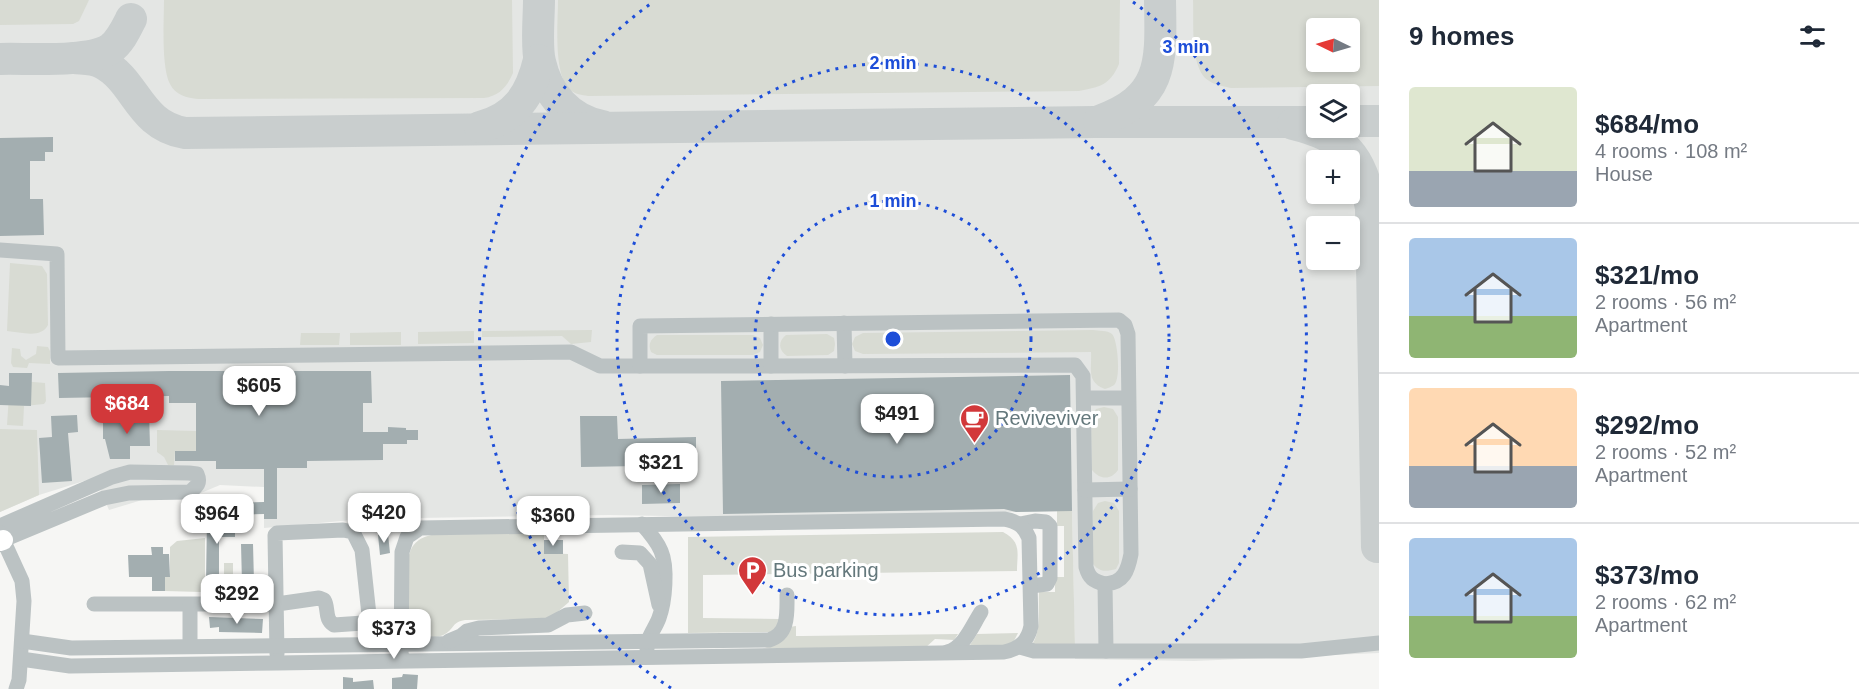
<!DOCTYPE html>
<meta charset="utf-8">
<style>
:root{--surface:#fff;--page:#f2f2f3;--text:#1f2937;--muted:#747a83;--line:#e0e1e3;--accent:#d2383a}
body{margin:0;font-family:Helvetica,sans-serif;background:var(--page);color:var(--text);height:100vh;display:flex;flex-direction:column;font-size:22px;white-space:nowrap}
*{box-sizing:border-box;margin:0}
p{font-size:20px;color:var(--muted)}
.icon{flex:none;width:33px;height:33px;fill:none;stroke:currentColor;stroke-width:2;stroke-linecap:round;stroke-linejoin:round}
.map{position:relative;flex:1;overflow:hidden}
.drawer{display:flex;flex-direction:column;background:var(--surface);width:480px}
.drawer>*{flex:none}
.needle{width:39px;rotate:275deg}
.buttons{position:absolute;left:1306px;top:18px;display:grid;gap:12px}
.buttons a{display:grid;place-items:center;width:54px;height:54px;border-radius:6px;background:var(--surface);box-shadow:0 3px 9px #0003;font-size:30px}
.price{position:absolute;translate:-50% -51px;padding:0 14px;border-radius:12px;background:#fff;color:#222;font-size:20px;line-height:39px;filter:drop-shadow(0 2px 3px #0008)}
.price::after{content:'';position:absolute;left:50%;top:36px;width:18px;height:14px;margin-left:-9px;background:inherit;clip-path:polygon(0 0,100% 0,50% 100%)}
.price.on{background:var(--accent);color:#fff}
ul{padding:0;list-style:none}
li{display:flex;align-items:center;gap:18px;height:150px;padding:0 30px}
li+li{border-top:2px solid var(--line)}
li span{display:grid;place-items:center;flex:none;width:168px;height:120px;border-radius:6px;color:#555}
li>.icon{margin-inline-start:auto}
span .icon{width:72px;height:72px;fill:#fffc;stroke-width:1}
li b{font-size:26px}
h2{display:flex;justify-content:space-between;align-items:center;height:72px;padding:0 30px;font-size:26px}
main{display:flex;flex:1;min-height:0}
.map>svg:first-child{display:block}
.built{fill:#e4e6e4;fill-rule:evenodd}
.green{fill:#d8dbd3;fill-rule:evenodd}
.lines{fill:none;stroke-linecap:round;stroke-linejoin:round}
.taxiway{stroke:#c9cece;stroke-width:32}
.building{fill:#a3aeb0}
.major-casing{stroke:#afb6b8;stroke-width:22}
.minor{stroke:#bbc2c3;stroke-width:15}
.major{stroke:#fff;stroke-width:20}
.ring{fill:none;stroke:#1d4ed8;stroke-width:3;stroke-dasharray:3 6}
.labels{text-anchor:middle;dominant-baseline:central;stroke-width:6;stroke-linejoin:round;paint-order:stroke}
.poi-label{font-size:20px;fill:#64787c;stroke:#fff;text-anchor:start}
.centre{fill:#1d4ed8;stroke:#fff;stroke-width:3}
.ring-label{font-size:18px;text-anchor:middle;font-weight:bold;fill:#1d4ed8;stroke:#fff;stroke-width:6;stroke-linejoin:round;paint-order:stroke}
</style>
<main>
<div class="map">
<svg width="1379" height="689" viewBox="0 0 1379 689">
<rect width="100%" height="100%" fill="#f6f6f4"/>
<path class="built" d="M0 0H1379V653L1194 661 1075 659 1072 511 723 517 609 515 417 518H374L264 528V487L220 485 189 498 142 500 109 510 100 489 110 473 39 495 0 512ZM1317 28H1350V62H1317ZM1317 94H1350V128H1317ZM1317 160H1350V194H1317ZM1317 226H1350V260H1317Z"/>
<g class="green">
<path d="M0 0H89L79 21 73 24 0 25Z"/>
<path d="M164 0H512L513 73C507 87 499 96 484 98L198 99C187 98 175 95 170 84 161 67 164 20 164 0Z"/>
<path d="M558 0H1120L1119 64C1110 85 1100 87 1079 91L588 96C582 95 575 94 570 90 553 74 558 23 558 0Z"/>
<path d="M1193 0H1379V86L1231 88C1222 86 1213 85 1205 78 1190 62 1194 21 1193 0ZM1317 28H1350V62H1317Z"/>
<path d="M10 263 42 266 47 274 48 325C41 339 21 332 7 331Z"/>
<path d="M592 330 591 342 571 344 562 336 482 337V331Z"/>
<path d="M1093 330C1099 331 1107 330 1112 334 1118 340 1121 379 1114 385 1113 386 1106 389 1105 389 1086 382 1092 369 1091 352L863 354 855 351 852 344 855 337 863 333Z"/>
<path d="M474 331V343L418 344V332Z"/>
<path d="M401 332V345H350V333Z"/>
<path d="M301 333H340L339 345H300Z"/>
<path d="M827 334 834 338 835 344 834 351 828 355 787 356C778 350 778 341 786 335Z"/>
<path d="M657 335H753L760 338 763 345 760 352 753 355H657L651 352C648 344 650 340 657 335Z"/>
<path d="M37 346 48 347 50 351V364L29 363 27 368 13 367 11 363 12 348 20 349 21 356 26 360 36 354Z"/>
<path d="M10 380 45 383 46 401 44 404 24 406 23 426 7 425Z"/>
<path d="M1104 407 1113 409 1118 417V470C1111 480 1100 480 1092 470L1091 417 1096 409Z"/>
<path d="M0 429 37 430 39 495 0 512Z"/>
<path d="M157 430 196 431V451H175L174 465H168L164 457 157 452Z"/>
<path d="M1105 501 1114 503 1119 511V563L1116 569C1105 572 1100 572 1093 564V511L1098 503Z"/>
<path d="M1057 511H1072L1075 647 1031 646C1042 632 1038 609 1039 592H1055V577H1064V526H1057Z"/>
<path d="M1003 532C1022 542 1017 553 1017 571L703 575V618L779 619 777 628 770 632 688 633V537Z"/>
<path d="M544 533V553L568 554 569 602 554 615 546 619 465 620C452 622 455 628 445 634 439 638 422 639 416 634 413 632 411 628 409 626L408 560C411 542 420 537 436 534Z"/>
<path d="M205 538V591L201 592 165 591V577L170 576V547L177 541Z"/>
<path d="M224 563H233V580H240L239 598H221V580H224Z"/>
<path d="M796 626V636H802L958 634 954 640 935 639 925 648H765L781 640 789 627Z"/>
<path d="M1018 633 1013 643 1008 645H970L977 634Z"/>
</g>
<g class="lines">
<g class="taxiway">
<path d="M539 0C539 18 536 46 540 62 547 94 569 120 602 126"/>
<path d="M75 58C83 59 95 59 102 63 137 81 138 125 185 133L1095 122H1317"/>
<path d="M0 59C27 58 88 63 110 49 120 42 126 29 131 19"/>
<path d="M1099 121C1165 98 1161 60 1160 0"/>
<path d="M1350 121H1379"/>
<path d="M1293 124C1346 137 1361 155 1371 208L1377 547"/>
<path d="M480 127C516 118 531 94 539 60"/>
</g>
</g>
<g class="building">
<path d="M53 137V152H45V161H30V199H43L44 235 0 236V138Z"/>
<path d="M169 371H371L372 403H363V432H388V427L406 428V430H418V440H407V444H383V460L307 461V468H277V519H264V514L235 515V503L264 502V469H216V461H175V451H196V403H169V396L59 398 58 373Z"/>
<path d="M9 373H32L31 406 0 405V385L9 386Z"/>
<path d="M1070 375 1072 511 1016 512 1004 509 723 514 721 381Z"/>
<path d="M149 412 150 446H130V459H110L105 439H103V421H131V413Z"/>
<path d="M77 415 78 432 68 433 72 481 42 483 39 438 52 437 51 416Z"/>
<path d="M580 416H617L618 439 696 437V465L581 467Z"/>
<path d="M680 484V503L642 504V485Z"/>
<path d="M207 518H235V537H219V583H206Z"/>
<path d="M388 534 390 553 380 555 378 535Z"/>
<rect x="544" y="540" width="19" height="14"/>
<path d="M241 544H253L254 582 260 581 259 594H248L247 582 242 583Z"/>
<path d="M151 547H163V554H169L170 577H165V591H152V577H129L128 555H152Z"/>
<path d="M209 617 263 619 262 633 219 632V627L210 628Z"/>
<path d="M403 674 418 675 417 689H392V678L402 677Z"/>
<path d="M343 677 353 678V682L373 680 374 689H343Z"/>
</g>
<g class="lines">
<defs>
<path id="major" d="M0 541 3 540"/>
</defs>
<use href="#major" class="major-casing"/>
<g class="minor">
<path d="M0 250 57 254 58 358 571 352 600 366H771"/>
<path d="M844 323 845 366"/>
<path d="M771 324V366L1075 365 1083 376 1086 567C1089 578 1093 581 1105 584"/>
<path d="M640 366V326L1119 320 1125 325 1128 334 1131 554C1128 570 1124 583 1105 584L1106 651"/>
<path d="M1084 398H1128"/>
<path d="M1085 490 1130 489"/>
<path d="M642 524C650 533 657 541 661 551 668 567 665 602 659 618 655 629 647 637 647 649"/>
<path d="M1020 524 1035 521 1046 522 1050 526V578L1047 584 1031 586"/>
<path d="M0 526 112 477 130 472 189 473 197 474C201 483 197 486 190 492L129 493 104 498 3 540"/>
<path d="M0 533 22 581 24 601 19 680 16 689"/>
<path d="M622 552 640 553 650 564 659 605"/>
<path d="M94 604H277L319 598 324 600C329 608 324 619 334 625L363 623 369 615 362 550 353 532 343 530 277 533 275 535C276 575 276 615 277 654"/>
<path d="M190 605V646"/>
<path d="M22 641 71 648 769 640C789 634 787 613 787 595"/>
<path d="M449 641 461 636 467 631 479 628 548 625 567 615 585 613"/>
<path d="M1020 647 1034 651H1301L1379 643"/>
<path d="M947 652C964 648 972 626 981 612"/>
<path d="M21 659 70 666 277 663 1004 652C1020 649 1028 641 1031 626L1029 538C1024 526 1017 521 1004 519L420 528 407 537 402 552 401 661"/>
</g>
<use href="#major" class="major"/>
</g>
<g class="ring">
<circle cx="893" cy="339" r="138"/>
<circle cx="893" cy="339" r="276"/>
<path d="M671 688A414 414 0 0 1 653 2M1133 2A414 414 0 0 1 1115 688"/>
</g>
<defs>
<symbol id="cafe-pin" viewBox="-11 -11 22 30"><path d="M0 17L-7.5 6A9.5 9.5 0 1 1 7.5 6Z" fill="#d2383a" stroke="#fff"/><path d="M-5.5-4.5H6V0H3Q3 3.5 0 3.5H-2.5Q-5.5 3.5-5.5 0ZM3-3.2v2h1.7v-2ZM-6 4.5H4V6H-6Z" fill="#fff"/></symbol>
<symbol id="parking-pin" viewBox="-11 -11 22 30"><path d="M0 17L-7.5 6A9.5 9.5 0 1 1 7.5 6Z" fill="#d2383a" stroke="#fff"/><path d="M-3.5-5.5H1a3.5 3.5 0 0 1 0 7H-1V5.5H-3.5ZM-1-3.4V-.6H.8a1.4 1.4 0 0 0 0-2.8Z" fill="#fff"/></symbol>
</defs>
<g fill-rule="evenodd">
<use href="#cafe-pin" x="958" y="402" width="33" height="45"/>
<use href="#parking-pin" x="736" y="554" width="33" height="45"/>
</g>
<g class="labels">
<g class="poi-label">
<text x="995" y="418">Reviveviver</text>
<text x="773" y="570">Bus parking</text>
</g>
</g>
<circle cx="893" cy="339" r="9" class="centre"/>
<g class="ring-label">
<text x="1186" y="53">3 min</text>
<text x="893" y="69">2 min</text>
<text x="893" y="207">1 min</text>
</g>
</svg>
<div class="buttons">
<a><svg class="needle" viewBox="-14 -14 28 28"><path d="M0-13l5 13h-10z" fill="#e53935"/><path d="M0 13l5-13h-10z" fill="#747a83"/></svg></a>
<a><svg class="icon" aria-label="layers" viewBox="0 0 24 24"><path d="M12 4l9 5-9 5-9-5zM3 14l9 5 9-5"/></svg></a>
<a>+</a>
<a>−</a>
</div>
<b class="price" style="left:259px;top:417px">$605</b>
<b class="price on" style="left:127px;top:435px">$684</b>
<b class="price" style="left:897px;top:445px">$491</b>
<b class="price" style="left:661px;top:494px">$321</b>
<b class="price" style="left:384px;top:544px">$420</b>
<b class="price" style="left:217px;top:545px">$964</b>
<b class="price" style="left:553px;top:547px">$360</b>
<b class="price" style="left:237px;top:625px">$292</b>
<b class="price" style="left:394px;top:660px">$373</b>
</div>
<section class="drawer">
<h2>9 homes<svg class="icon" aria-label="filters" viewBox="0 0 24 24"><path d="M4 7h16M4 17h16"/><circle cx="9" cy="7" r="2"/><circle cx="15" cy="17" r="2"/></svg></h2>
<ul>
<li><span style="background:linear-gradient(#dfe7d0 70%,#9aa5b1 0)"><svg class="icon" aria-label="home" viewBox="0 0 24 24"><path d="M3 11l9-7 9 7M6 9v11h12V9"/></svg></span><div><b>$684/mo</b><p>4 rooms · 108 m²</p><p>House</p></div></li>
<li><span style="background:linear-gradient(#a9c7e8 65%,#8fb573 0)"><svg class="icon" aria-label="home" viewBox="0 0 24 24"><path d="M3 11l9-7 9 7M6 9v11h12V9"/></svg></span><div><b>$321/mo</b><p>2 rooms · 56 m²</p><p>Apartment</p></div></li>
<li><span style="background:linear-gradient(#ffd9b3 65%,#9aa5b1 0)"><svg class="icon" aria-label="home" viewBox="0 0 24 24"><path d="M3 11l9-7 9 7M6 9v11h12V9"/></svg></span><div><b>$292/mo</b><p>2 rooms · 52 m²</p><p>Apartment</p></div></li>
<li><span style="background:linear-gradient(#a9c7e8 65%,#8fb573 0)"><svg class="icon" aria-label="home" viewBox="0 0 24 24"><path d="M3 11l9-7 9 7M6 9v11h12V9"/></svg></span><div><b>$373/mo</b><p>2 rooms · 62 m²</p><p>Apartment</p></div></li>
</ul>
</section>
</main>
